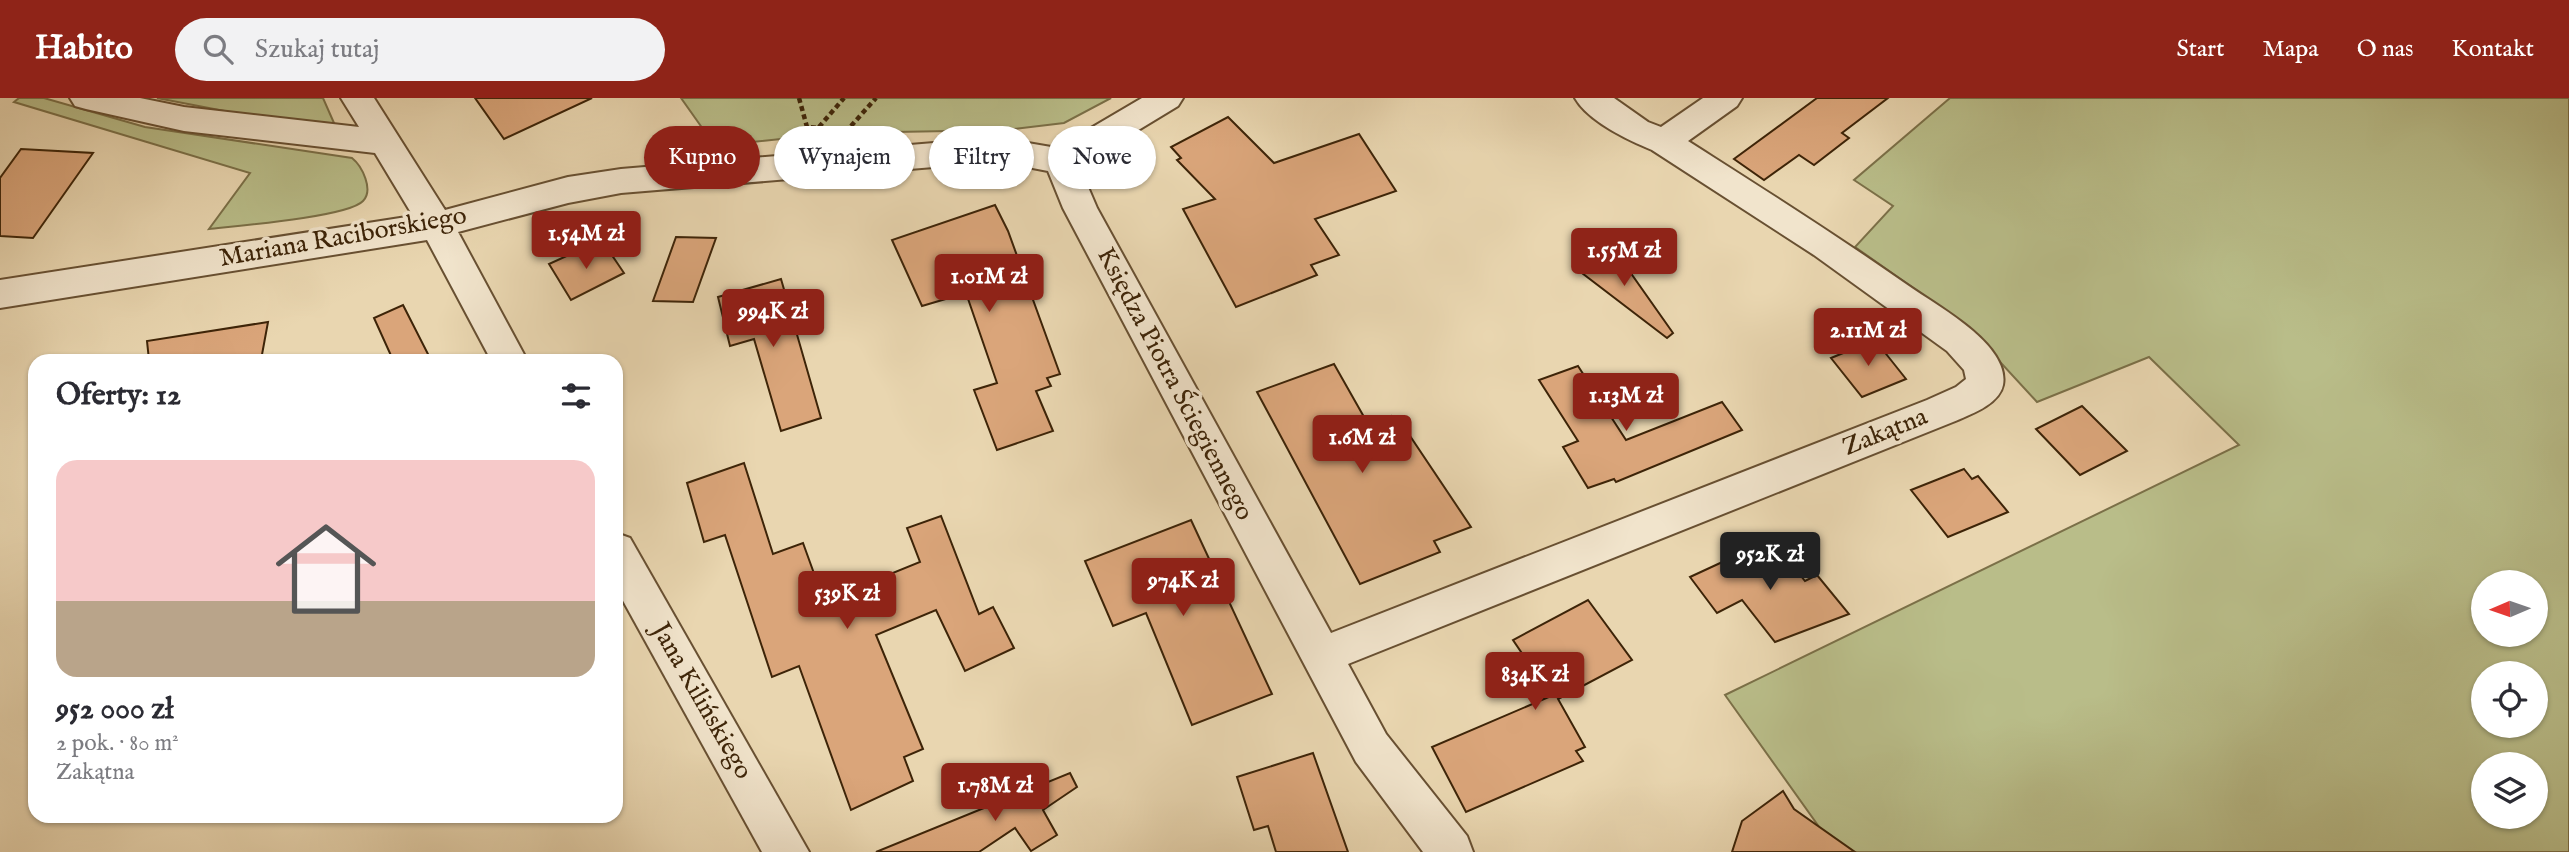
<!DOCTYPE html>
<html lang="pl">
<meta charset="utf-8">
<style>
:root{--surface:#fff;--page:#f2f2f3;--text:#2b2b33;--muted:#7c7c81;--line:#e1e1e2;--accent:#8f2418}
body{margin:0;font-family:"IM FELL English",serif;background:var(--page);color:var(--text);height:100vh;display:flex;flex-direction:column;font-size:26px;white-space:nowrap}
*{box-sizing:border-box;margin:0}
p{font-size:23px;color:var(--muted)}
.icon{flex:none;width:38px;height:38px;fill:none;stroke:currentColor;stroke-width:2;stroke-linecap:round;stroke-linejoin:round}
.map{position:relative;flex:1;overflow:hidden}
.details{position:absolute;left:28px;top:256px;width:595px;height:469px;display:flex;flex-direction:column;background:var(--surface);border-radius:21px;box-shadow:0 2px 5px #0004}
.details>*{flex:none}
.guide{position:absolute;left:644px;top:28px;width:665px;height:63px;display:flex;gap:14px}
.needle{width:46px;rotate:268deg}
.buttons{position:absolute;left:2471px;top:472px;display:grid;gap:14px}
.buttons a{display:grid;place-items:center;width:77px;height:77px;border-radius:50%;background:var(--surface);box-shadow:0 2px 5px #0004;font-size:35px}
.price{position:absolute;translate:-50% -60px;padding:0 16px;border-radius:7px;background:var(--accent);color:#fff;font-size:23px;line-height:46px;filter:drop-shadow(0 2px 4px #0008)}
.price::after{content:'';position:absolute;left:50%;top:42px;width:21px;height:16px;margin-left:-10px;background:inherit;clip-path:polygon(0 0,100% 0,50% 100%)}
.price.selected{background:#222;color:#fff}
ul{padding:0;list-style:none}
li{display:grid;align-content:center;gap:14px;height:371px;padding:0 28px}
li+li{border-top:2px solid var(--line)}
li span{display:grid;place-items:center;height:217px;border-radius:21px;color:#555}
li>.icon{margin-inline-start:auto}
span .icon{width:126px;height:126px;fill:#fffc;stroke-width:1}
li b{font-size:30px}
h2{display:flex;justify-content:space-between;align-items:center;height:84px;padding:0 28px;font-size:30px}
.pill{padding:0 24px;border-radius:32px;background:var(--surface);box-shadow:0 2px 5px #0004;font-size:24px;line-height:63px}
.pill.selected{background:var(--accent);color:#fff}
header{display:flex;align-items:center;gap:42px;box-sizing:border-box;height:98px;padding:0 35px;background:var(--accent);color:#fff}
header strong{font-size:33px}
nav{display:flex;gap:38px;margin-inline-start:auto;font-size:24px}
.search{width:490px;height:63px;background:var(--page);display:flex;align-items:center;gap:18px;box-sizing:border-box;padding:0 24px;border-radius:38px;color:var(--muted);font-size:26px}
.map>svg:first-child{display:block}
.green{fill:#b9bd89;stroke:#7b7048;stroke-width:2;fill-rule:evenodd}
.building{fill:#daa57a;stroke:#3d2408;stroke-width:2}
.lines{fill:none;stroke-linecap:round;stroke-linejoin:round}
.minor-casing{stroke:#685032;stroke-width:4}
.path{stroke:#3d2408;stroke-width:4.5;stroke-dasharray:5 3.5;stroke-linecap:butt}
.minor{fill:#f1e4cc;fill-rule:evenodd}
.labels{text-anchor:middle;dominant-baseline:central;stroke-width:7;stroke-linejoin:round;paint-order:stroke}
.street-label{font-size:26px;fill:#3d2408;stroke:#f1e4cc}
</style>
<header>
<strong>Habito</strong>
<div class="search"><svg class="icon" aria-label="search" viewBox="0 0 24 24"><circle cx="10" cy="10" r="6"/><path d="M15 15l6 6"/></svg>Szukaj tutaj</div>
<nav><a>Start</a><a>Mapa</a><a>O nas</a><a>Kontakt</a></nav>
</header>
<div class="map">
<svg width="2569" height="754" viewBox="0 0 2569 754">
<rect width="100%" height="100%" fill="#e9d6b0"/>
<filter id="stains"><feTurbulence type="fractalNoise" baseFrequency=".00286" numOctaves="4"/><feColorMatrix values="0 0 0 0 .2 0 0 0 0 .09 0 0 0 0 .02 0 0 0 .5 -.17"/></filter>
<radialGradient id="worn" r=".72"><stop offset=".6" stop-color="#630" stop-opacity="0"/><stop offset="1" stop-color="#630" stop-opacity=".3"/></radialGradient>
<g class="green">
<path d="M19 0H44L145 29 352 60C362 68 374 92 363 103 348 119 236 128 209 131L250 75 14 4Z"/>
<path d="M157 0H323L334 25 316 27 240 16Z"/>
<path d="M681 0H1111L1064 25 1006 32 838 35 715 48Z"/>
<path d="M1950 0H2569V754H1837L1725 597 2239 347 2149 259 2037 304 1967 228 1855 149 1893 108 1854 82ZM2483 485H2536V537H2483ZM2483 576H2536V628H2483ZM2483 667H2536V719H2483Z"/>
</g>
<g class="building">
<path d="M475 0H592L504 41Z"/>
<path d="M1817 0H1888L1842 35 1849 40 1814 67 1799 57 1764 82 1734 61Z"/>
<path d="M1228 19 1274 65 1359 36 1396 93 1315 121 1339 157 1311 167 1317 177 1236 209 1183 111 1215 101 1177 62 1181 60 1171 49Z"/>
<path d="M21 51 93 55 33 140 0 138V80Z"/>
<path d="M995 107 1008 133 1060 276 1047 280 1051 288 1036 293 1053 333 997 352 974 292 997 285 966 195 922 208 892 142Z"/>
<path d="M676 139 716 140 693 204 653 203Z"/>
<path d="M605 147 624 175 571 202 549 166 582 151 585 156Z"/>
<path d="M1611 147 1673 235 1667 240 1578 172Z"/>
<path d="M781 181 821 320 781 333 754 241 730 248 718 199Z"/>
<path d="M403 207 431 262H393L374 220Z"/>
<path d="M268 224 261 262H149L147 243Z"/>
<path d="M1875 242 1906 281 1862 299 1831 260Z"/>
<path d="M1334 266 1368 326 1391 318 1401 334 1406 332 1471 429 1434 443 1440 454 1360 486 1257 294Z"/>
<path d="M1578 268 1626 342 1722 304 1742 332 1616 384 1614 381 1588 390 1563 349 1578 343 1539 282Z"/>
<path d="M2082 308 2127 353 2080 377 2036 331Z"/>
<path d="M744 365 773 456 803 445 824 503 920 464 907 430 941 418 979 516 993 509 1014 550 965 573 936 512 876 537 923 651 904 659 913 683 851 712 799 568 772 579 725 437 704 444 687 385Z"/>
<path d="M1964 371 1972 381 1978 378 2008 414 1948 439 1911 392Z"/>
<path d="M1191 422 1272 596 1192 627 1146 515 1113 528 1085 463Z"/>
<path d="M1772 441 1805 483 1817 477 1849 516 1775 544 1742 502 1717 515 1690 479Z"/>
<path d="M1588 502 1632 562 1558 601 1585 649 1576 653 1583 663 1466 714 1432 649 1551 598 1513 542Z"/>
<path d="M1313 655 1348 754H1276L1268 728 1254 732 1237 679Z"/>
<path d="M1070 675 1077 689 1043 712 1057 737 1031 753 1015 730 979 754H876Z"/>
<path d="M1783 693 1794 711 1855 754H1732L1742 723Z"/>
</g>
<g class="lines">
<defs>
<g id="minor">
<path d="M70 0H140L184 9 359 29 341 0H374L445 112 568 79 621 71 958 43 1022 44 1057 50 1142 0H1183L1178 8 1079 68 1097 110 1331 535 1927 302 1956 289 1966 281 1964 272 1947 253 1814 157 1652 52C1628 42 1588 23 1575 0H1614L1648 24 1661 29 1703 0H1742L1737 8 1688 43C1760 89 1833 135 1903 184 1926 200 1952 215 1973 233 1987 245 2007 266 2003 287 1999 307 1969 317 1953 324L1348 566 1386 636 1467 738 1473 754H1423L1356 664 1063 110 1048 73 1022 68 958 67 621 95 568 105 458 134 527 262H491L427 142 0 210V182L413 118 375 55 184 33 86 11 75 8Z"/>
<path d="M616 435 630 440 809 754H762L616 490Z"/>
</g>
</defs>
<use href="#minor" class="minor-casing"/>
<g class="path">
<path d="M799 0 807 29 821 30"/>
<path d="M851 28 876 0"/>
<path d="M819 29 844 0"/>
</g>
<use href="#minor" class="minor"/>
</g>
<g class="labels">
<g class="street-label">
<text transform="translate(343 139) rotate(-10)">Mariana Raciborskiego</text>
<text transform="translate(1175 286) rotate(62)">Księdza Piotra Ściegiennego</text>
<text transform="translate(1885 334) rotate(-22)">Zakątna</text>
<text transform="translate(702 603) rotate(60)">Jana Kilińskiego</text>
</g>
</g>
<rect width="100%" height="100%" filter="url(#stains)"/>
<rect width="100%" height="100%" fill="url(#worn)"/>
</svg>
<div class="buttons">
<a><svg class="needle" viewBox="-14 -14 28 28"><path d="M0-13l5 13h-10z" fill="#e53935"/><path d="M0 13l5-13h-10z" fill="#7c7c81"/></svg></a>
<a><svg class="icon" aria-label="locate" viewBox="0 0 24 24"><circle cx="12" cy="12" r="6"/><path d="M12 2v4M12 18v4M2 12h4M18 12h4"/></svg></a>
<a><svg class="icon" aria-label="layers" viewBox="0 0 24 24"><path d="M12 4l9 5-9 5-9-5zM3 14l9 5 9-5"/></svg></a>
</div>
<b class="price" style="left:586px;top:173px">1.54M zł</b>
<b class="price" style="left:1624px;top:190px">1.55M zł</b>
<b class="price" style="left:989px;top:216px">1.01M zł</b>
<b class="price" style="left:773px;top:251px">994K zł</b>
<b class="price" style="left:1868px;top:270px">2.11M zł</b>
<b class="price" style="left:1626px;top:335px">1.13M zł</b>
<b class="price" style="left:1362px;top:377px">1.6M zł</b>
<b class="price selected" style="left:1770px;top:494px">952K zł</b>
<b class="price" style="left:1183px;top:520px">974K zł</b>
<b class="price" style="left:847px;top:533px">539K zł</b>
<b class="price" style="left:1535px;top:614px">834K zł</b>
<b class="price" style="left:995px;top:725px">1.78M zł</b>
<div class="guide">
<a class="pill selected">Kupno</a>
<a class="pill">Wynajem</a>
<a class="pill">Filtry</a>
<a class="pill">Nowe</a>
</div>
<section class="details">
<h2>Oferty: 12<svg class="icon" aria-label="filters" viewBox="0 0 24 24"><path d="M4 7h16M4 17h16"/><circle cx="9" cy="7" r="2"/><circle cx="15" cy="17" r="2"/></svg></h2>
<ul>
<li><span style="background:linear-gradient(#f6c9c9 65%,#b9a48a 0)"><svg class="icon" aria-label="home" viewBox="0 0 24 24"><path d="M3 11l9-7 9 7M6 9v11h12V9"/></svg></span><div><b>952 000 zł</b><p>2 pok. · 80 m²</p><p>Zakątna</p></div></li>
</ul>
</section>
</div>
